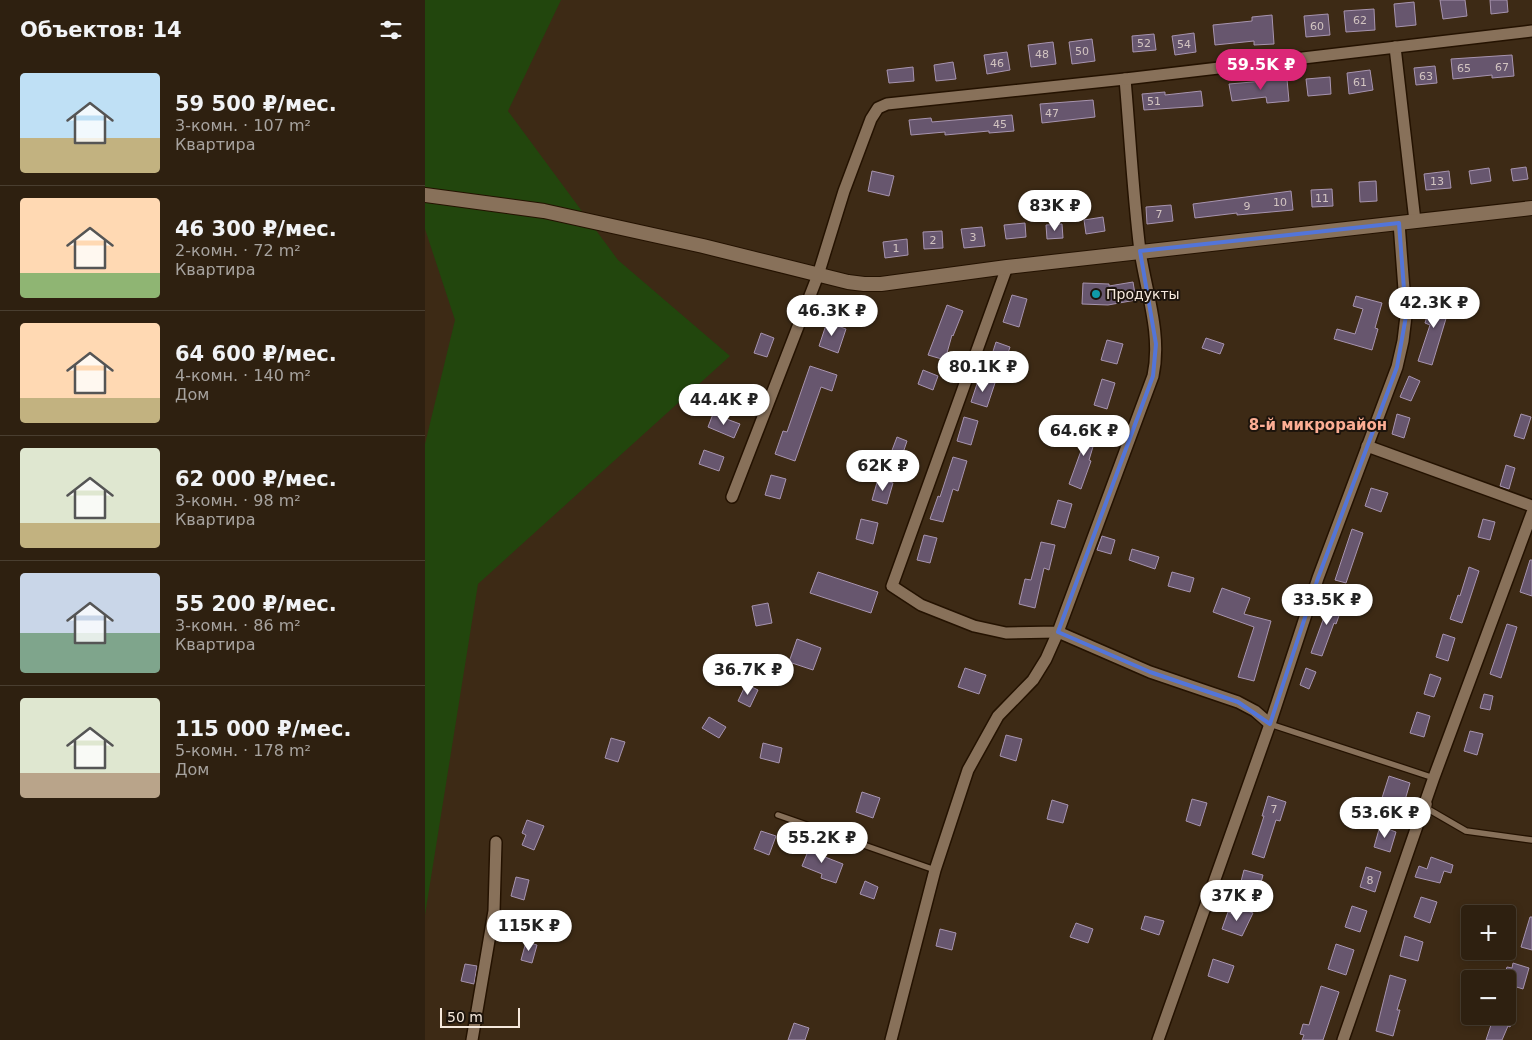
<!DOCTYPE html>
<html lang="ru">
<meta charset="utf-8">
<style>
:root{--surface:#2e2010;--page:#362819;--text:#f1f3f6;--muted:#a7a39f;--line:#493e30;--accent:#db2777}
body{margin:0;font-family:"DejaVu Sans",sans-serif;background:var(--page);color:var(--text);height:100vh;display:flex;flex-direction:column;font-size:19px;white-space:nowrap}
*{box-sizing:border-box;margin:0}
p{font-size:16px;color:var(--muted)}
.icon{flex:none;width:28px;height:28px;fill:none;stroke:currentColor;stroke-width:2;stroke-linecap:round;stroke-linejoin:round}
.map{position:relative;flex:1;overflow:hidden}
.side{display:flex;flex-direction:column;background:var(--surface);width:425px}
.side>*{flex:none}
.tools{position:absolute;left:1036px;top:905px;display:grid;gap:10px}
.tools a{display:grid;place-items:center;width:55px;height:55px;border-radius:5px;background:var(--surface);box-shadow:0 2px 8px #0003,0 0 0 1px var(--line);font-size:25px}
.scale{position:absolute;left:15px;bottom:12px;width:80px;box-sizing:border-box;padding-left:5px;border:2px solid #f6e9dd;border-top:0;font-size:14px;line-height:18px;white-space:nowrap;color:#f6e9dd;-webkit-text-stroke:4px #1d140c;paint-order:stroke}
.price{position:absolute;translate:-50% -42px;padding:0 11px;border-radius:18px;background:#fff;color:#222;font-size:16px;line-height:32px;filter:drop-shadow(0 1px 2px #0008)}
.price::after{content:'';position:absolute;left:50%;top:30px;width:15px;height:11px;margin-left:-8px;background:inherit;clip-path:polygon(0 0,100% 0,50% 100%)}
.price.active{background:var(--accent);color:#fff}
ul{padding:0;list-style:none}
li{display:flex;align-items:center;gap:15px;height:125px;padding:0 20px}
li+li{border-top:1px solid var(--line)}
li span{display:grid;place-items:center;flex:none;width:140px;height:100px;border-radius:5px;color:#555}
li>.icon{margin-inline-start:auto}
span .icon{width:60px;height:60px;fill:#fffc;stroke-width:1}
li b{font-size:21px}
h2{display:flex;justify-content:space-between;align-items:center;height:60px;padding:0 20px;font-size:21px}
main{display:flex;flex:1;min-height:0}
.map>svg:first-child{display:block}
.green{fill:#22460d}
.building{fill:#67566e;stroke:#a794af}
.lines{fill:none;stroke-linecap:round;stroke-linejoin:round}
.service-casing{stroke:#241200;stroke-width:8}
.minor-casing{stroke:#241200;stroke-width:14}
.tertiary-casing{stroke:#241200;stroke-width:16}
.service{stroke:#88715a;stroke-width:5.5}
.minor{stroke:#88715a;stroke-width:11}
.tertiary{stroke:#88715a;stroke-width:14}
.marked{fill:none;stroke:#5375d9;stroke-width:4;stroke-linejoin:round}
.culture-dot{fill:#0f9aa8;stroke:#1d140c;stroke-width:2}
.labels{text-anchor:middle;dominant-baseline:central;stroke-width:4;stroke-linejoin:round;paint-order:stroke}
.number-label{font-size:11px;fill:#d2c4c1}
.poi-label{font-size:14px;fill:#f6e9dd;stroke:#1d140c;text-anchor:start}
.neighbourhood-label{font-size:15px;font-weight:bold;fill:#fdae94;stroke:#1d140c}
</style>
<main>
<section class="side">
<h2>Объектов: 14<svg class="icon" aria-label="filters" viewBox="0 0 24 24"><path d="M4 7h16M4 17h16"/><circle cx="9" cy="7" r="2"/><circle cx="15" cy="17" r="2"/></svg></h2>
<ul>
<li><span style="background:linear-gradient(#bfe0f5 65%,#c2b280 0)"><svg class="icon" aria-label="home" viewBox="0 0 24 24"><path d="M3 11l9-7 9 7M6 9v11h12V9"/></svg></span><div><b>59 500 ₽/мес.</b><p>3-комн. · 107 m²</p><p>Квартира</p></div></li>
<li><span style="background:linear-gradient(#ffd9b3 75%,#8fb573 0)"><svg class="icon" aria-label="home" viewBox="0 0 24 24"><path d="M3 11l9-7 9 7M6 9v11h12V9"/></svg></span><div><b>46 300 ₽/мес.</b><p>2-комн. · 72 m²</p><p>Квартира</p></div></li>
<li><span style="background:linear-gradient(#ffd9b3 75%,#c2b280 0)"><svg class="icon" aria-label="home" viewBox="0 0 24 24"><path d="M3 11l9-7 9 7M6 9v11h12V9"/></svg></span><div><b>64 600 ₽/мес.</b><p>4-комн. · 140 m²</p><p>Дом</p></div></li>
<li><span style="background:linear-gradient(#dfe7d0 75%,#c2b280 0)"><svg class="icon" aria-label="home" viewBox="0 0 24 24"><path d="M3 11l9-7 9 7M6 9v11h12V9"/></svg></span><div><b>62 000 ₽/мес.</b><p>3-комн. · 98 m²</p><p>Квартира</p></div></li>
<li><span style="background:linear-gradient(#c9d6e8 60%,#7fa58c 0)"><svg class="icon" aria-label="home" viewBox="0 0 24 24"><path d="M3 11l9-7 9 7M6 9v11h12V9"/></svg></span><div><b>55 200 ₽/мес.</b><p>3-комн. · 86 m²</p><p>Квартира</p></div></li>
<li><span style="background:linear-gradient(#dfe7d0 75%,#b9a48a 0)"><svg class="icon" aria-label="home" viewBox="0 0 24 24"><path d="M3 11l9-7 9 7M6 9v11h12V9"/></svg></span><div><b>115 000 ₽/мес.</b><p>5-комн. · 178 m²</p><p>Дом</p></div></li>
</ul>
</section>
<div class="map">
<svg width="1107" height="1040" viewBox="0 0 1107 1040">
<rect width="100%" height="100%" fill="#3d2a15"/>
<path class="green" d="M0 0H136L83 111 193 260 305 356 53 584 0 915V444L30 320 0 229Z"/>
<g class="building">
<path d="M1015 0H1040L1042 16 1018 19Z"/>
<path d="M1065 0H1082L1083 12 1066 14Z"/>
<path d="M989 2 991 25 971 27 969 4Z"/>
<path d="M949 9 950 30 921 32 919 11Z"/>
<path d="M903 14 905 35 881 37 879 16Z"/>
<path d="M847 15 849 44 829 45V41L790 45 788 25 827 21V17Z"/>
<path d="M769 33 771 52 750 55 747 36Z"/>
<path d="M729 34 731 50 708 52 707 36Z"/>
<path d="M667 39 670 61 647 64 644 42Z"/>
<path d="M628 42 631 64 606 67 603 45Z"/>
<path d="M582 52 585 70 562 74 559 55Z"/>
<path d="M1087 55 1089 76 1067 78V75L1028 79 1026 59Z"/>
<path d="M528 62 531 79 511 81 509 65Z"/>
<path d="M1010 66 1012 83 991 85 989 68Z"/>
<path d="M488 67 489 81 464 83 462 70Z"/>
<path d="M945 70 948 90 924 94 922 73Z"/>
<path d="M905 77 906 94 883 96 881 79Z"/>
<path d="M862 79 864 101 842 103 841 97 807 101 804 84Z"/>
<path d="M776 91 778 106 719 110 717 94 740 92V95Z"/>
<path d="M668 100 670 117 617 123 615 104Z"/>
<path d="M587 115 589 131 564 133V131L520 135V132L486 135 484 120 506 118 507 122Z"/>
<path d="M1101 167 1103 179 1088 181 1086 169Z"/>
<path d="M1064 168 1066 181 1046 184 1044 171Z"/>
<path d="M447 171 469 176 464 196 443 191Z"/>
<path d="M1024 171 1026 188 1001 190 999 174Z"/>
<path d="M951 181 952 201 935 202 934 182Z"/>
<path d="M907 189 908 206 887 207 886 190Z"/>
<path d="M866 191 868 210 812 215V213L770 218 768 204Z"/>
<path d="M746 205 748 221 722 224 721 207Z"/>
<path d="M678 217 680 231 661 234 659 220Z"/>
<path d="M600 223 601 237 581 239 579 225Z"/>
<path d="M637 224 638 238 622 239 621 225Z"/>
<path d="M557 227 560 246 539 248 536 229Z"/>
<path d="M517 231 518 248 499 249 498 232Z"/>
<path d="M482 239 483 255 460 258 458 242Z"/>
<path d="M708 282 711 300 683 305 657 304 658 283 684 284V286Z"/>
<path d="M587 295 602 299 594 327 578 322Z"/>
<path d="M931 296 957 303 950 328 953 329 947 350 909 339 912 329 930 334 938 309 928 306Z"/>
<path d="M1008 296 1026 302 1007 365 993 361 1005 325 1000 323Z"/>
<path d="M522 305 538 311 528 336 527 335 520 360 503 355Z"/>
<path d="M402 322 421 329 413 353 394 346Z"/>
<path d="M336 333 349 338 342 357 329 353Z"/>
<path d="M781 338 799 344 795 354 777 348Z"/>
<path d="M682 340 698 344 692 364 676 360Z"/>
<path d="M571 342 585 347 578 369 564 364Z"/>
<path d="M385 366 412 375 407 391 396 387 370 461 350 454 358 431 362 432Z"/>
<path d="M498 370 513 376 508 390 493 384Z"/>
<path d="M984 376 995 381 986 401 975 397Z"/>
<path d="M554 378 570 383 562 407 546 402Z"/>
<path d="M677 379 690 383 682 409 669 405Z"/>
<path d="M288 414 315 424 309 438 283 427Z"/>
<path d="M972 414 985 418 979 438 967 434Z"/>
<path d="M1096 414 1106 417 1099 439 1089 436Z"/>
<path d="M539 417 553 421 546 445 532 441Z"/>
<path d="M660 426 673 430 664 460 666 461 656 489 644 484 657 448 654 447Z"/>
<path d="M472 437 482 441 474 465 463 461Z"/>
<path d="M279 450 299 457 294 471 274 464Z"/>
<path d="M528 457 542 461 533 491 528 489 518 522 505 519 513 496 515 497Z"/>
<path d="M1081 465 1090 468 1084 489 1075 486Z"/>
<path d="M346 475 361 479 355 499 340 495Z"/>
<path d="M453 479 468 483 462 504 447 500Z"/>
<path d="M946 488 963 493 956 512 940 506Z"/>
<path d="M633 500 647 504 640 528 626 524Z"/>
<path d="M436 519 453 523 448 544 431 539Z"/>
<path d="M1058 519 1070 522 1065 540 1053 537Z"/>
<path d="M927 529 938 533 921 583 910 580Z"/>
<path d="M499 535 512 538 505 563 492 560Z"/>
<path d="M677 536 690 540 686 554 672 550Z"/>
<path d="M616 542 630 545 624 570 619 568 610 608 594 604 600 579 606 580Z"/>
<path d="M707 549 734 557 730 569 704 560Z"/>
<path d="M1105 560H1107V596L1095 592Z"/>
<path d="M1044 567 1054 571 1037 623 1025 619 1033 595 1035 596Z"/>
<path d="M393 572 453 592 446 613 385 593Z"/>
<path d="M747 572 769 578 765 592 743 586Z"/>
<path d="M797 588 825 598 819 614 846 621 829 681 813 677 829 627 788 612Z"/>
<path d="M906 598 919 602 911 624 909 623 897 656 886 653Z"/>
<path d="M343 603 347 623 331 626 327 606Z"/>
<path d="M1082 624 1092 627 1076 678 1065 674Z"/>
<path d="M1018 634 1030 638 1023 661 1011 657Z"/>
<path d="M372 639 396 648 388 670 364 662Z"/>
<path d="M540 668 561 675 554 694 533 687Z"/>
<path d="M881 668 891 672 884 689 875 685Z"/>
<path d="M1005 674 1016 678 1009 697 999 694Z"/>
<path d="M321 684 333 690 325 707 313 701Z"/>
<path d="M1059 694 1068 696 1065 710 1055 708Z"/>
<path d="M992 712 1005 716 999 737 985 733Z"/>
<path d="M284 717 301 727 294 738 277 728Z"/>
<path d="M1045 731 1058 734 1052 755 1039 751Z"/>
<path d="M581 735 597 739 591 761 575 756Z"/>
<path d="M186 738 200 742 193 762 180 758Z"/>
<path d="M338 743 357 748 354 763 335 758Z"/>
<path d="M964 776 985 783 978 807 956 801Z"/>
<path d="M437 792 455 798 448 818 431 812Z"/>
<path d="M843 796 861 802 855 821 851 820 839 858 827 854 839 816H837Z"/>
<path d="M767 799 782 803 775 826 761 821Z"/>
<path d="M627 800 643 805 638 823 622 819Z"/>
<path d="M102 820 119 826 109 850 97 845 101 835 97 833Z"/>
<path d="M955 826 971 832 965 852 949 847Z"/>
<path d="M336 831 351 836 344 855 329 849Z"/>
<path d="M386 844 398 848 395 855 418 864 411 883 396 878 397 874 377 866Z"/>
<path d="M1006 857 1028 865 1026 873 1019 871 1015 883 990 877 994 866 1002 869Z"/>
<path d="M941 867 956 872 950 892 935 887Z"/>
<path d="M819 870 838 875 833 894 814 889Z"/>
<path d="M91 877 104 880 99 900 86 896Z"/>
<path d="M440 881 453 887 449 899 435 894Z"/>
<path d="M996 897 1012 902 1005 923 989 917Z"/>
<path d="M927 906 942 911 935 932 920 927Z"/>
<path d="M813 907 828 913 817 936 797 929 803 912 811 915Z"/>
<path d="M720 916 739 921 734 935 716 929Z"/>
<path d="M1105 917H1107V950L1096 947Z"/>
<path d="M651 923 668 929 663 943 645 937Z"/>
<path d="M515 929 531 933 527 950 511 946Z"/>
<path d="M980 936 998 942 993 961 975 956Z"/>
<path d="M101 942 112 945 107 963 96 960Z"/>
<path d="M911 944 929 950 921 975 903 969Z"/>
<path d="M788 959 809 966 803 983 783 976Z"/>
<path d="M1088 963 1104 968 1098 989 1082 984V979H1078L1082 967 1087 968Z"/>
<path d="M40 964 52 966 49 984 36 981Z"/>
<path d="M965 975 981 980 972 1010H975L968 1036 951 1031Z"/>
<path d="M896 986 914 992 898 1040H877L879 1035 875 1034 878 1024 884 1025Z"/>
<path d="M1069 1016H1086L1085 1018 1088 1019 1085 1027 1083 1026 1077 1040H1061Z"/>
<path d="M369 1023 384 1028 380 1040H363Z"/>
</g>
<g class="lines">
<defs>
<g id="service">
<path d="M845 724 1009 778"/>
<path d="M1004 804 1003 809 1041 831 1107 840"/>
<path d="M353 815 510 870"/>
</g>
<g id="minor">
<path d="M970 47 990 221"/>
<path d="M582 267 467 586 496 605 549 626 581 633 633 632 728 376C737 334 721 292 715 251 708 194 705 136 700 79"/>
<path d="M942 446 1107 506"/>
<path d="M307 497 393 275 419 191 446 119 453 108 462 104 700 79 1107 31"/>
<path d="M47 1040 69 911 71 842"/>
<path d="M466 1040 510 870 543 770 573 716 608 680 621 659 633 632 725 672 813 702 830 711 845 724"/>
<path d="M733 1040 845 724 893 578 972 367 978 341 981 316 974 223"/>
<path d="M918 1040 1009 777 1107 513"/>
</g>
<path id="tertiary" d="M0 195 119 211 278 246 423 282 439 284H456L582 267 1107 208"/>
</defs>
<use href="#service" class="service-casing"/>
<use href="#minor" class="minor-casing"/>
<use href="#tertiary" class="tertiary-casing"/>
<use href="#service" class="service"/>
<use href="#minor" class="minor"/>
<use href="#tertiary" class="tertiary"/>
</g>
<path class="marked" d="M974 223 981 316 972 367 893 578 845 724 813 702 725 672 633 632 728 376 731 344 715 251Z"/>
<circle class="culture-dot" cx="671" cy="294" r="5"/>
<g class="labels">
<g class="number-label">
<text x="935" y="20">62</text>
<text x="892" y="26">60</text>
<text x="719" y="43">52</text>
<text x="759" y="44">54</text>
<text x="657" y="51">50</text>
<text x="617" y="54">48</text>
<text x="572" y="63">46</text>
<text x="1077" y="67">67</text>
<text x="1039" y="68">65</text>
<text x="1001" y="76">63</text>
<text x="935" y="82">61</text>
<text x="729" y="101">51</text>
<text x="627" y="113">47</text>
<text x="575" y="124">45</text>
<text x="1012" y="181">13</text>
<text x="897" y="198">11</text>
<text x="855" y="202">10</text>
<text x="822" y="206">9</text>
<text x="734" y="214">7</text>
<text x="548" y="237">3</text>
<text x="508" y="240">2</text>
<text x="471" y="248">1</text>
<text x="849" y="809">7</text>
<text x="945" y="880">8</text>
</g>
<g class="poi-label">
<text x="681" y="294">Продукты</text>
</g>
<g class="neighbourhood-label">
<text x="893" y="425">8-й микрорайон</text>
</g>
</g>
</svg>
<div class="tools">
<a>+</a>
<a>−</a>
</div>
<div class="scale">50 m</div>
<b class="price active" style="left:836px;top:91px">59.5K ₽</b>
<b class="price" style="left:630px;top:232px">83K ₽</b>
<b class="price" style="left:1009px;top:329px">42.3K ₽</b>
<b class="price" style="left:407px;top:337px">46.3K ₽</b>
<b class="price" style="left:558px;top:393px">80.1K ₽</b>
<b class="price" style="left:299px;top:426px">44.4K ₽</b>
<b class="price" style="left:659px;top:457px">64.6K ₽</b>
<b class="price" style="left:458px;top:492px">62K ₽</b>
<b class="price" style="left:902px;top:626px">33.5K ₽</b>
<b class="price" style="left:323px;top:696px">36.7K ₽</b>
<b class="price" style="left:960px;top:839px">53.6K ₽</b>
<b class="price" style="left:397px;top:864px">55.2K ₽</b>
<b class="price" style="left:812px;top:922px">37K ₽</b>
<b class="price" style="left:104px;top:952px">115K ₽</b>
</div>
</main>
